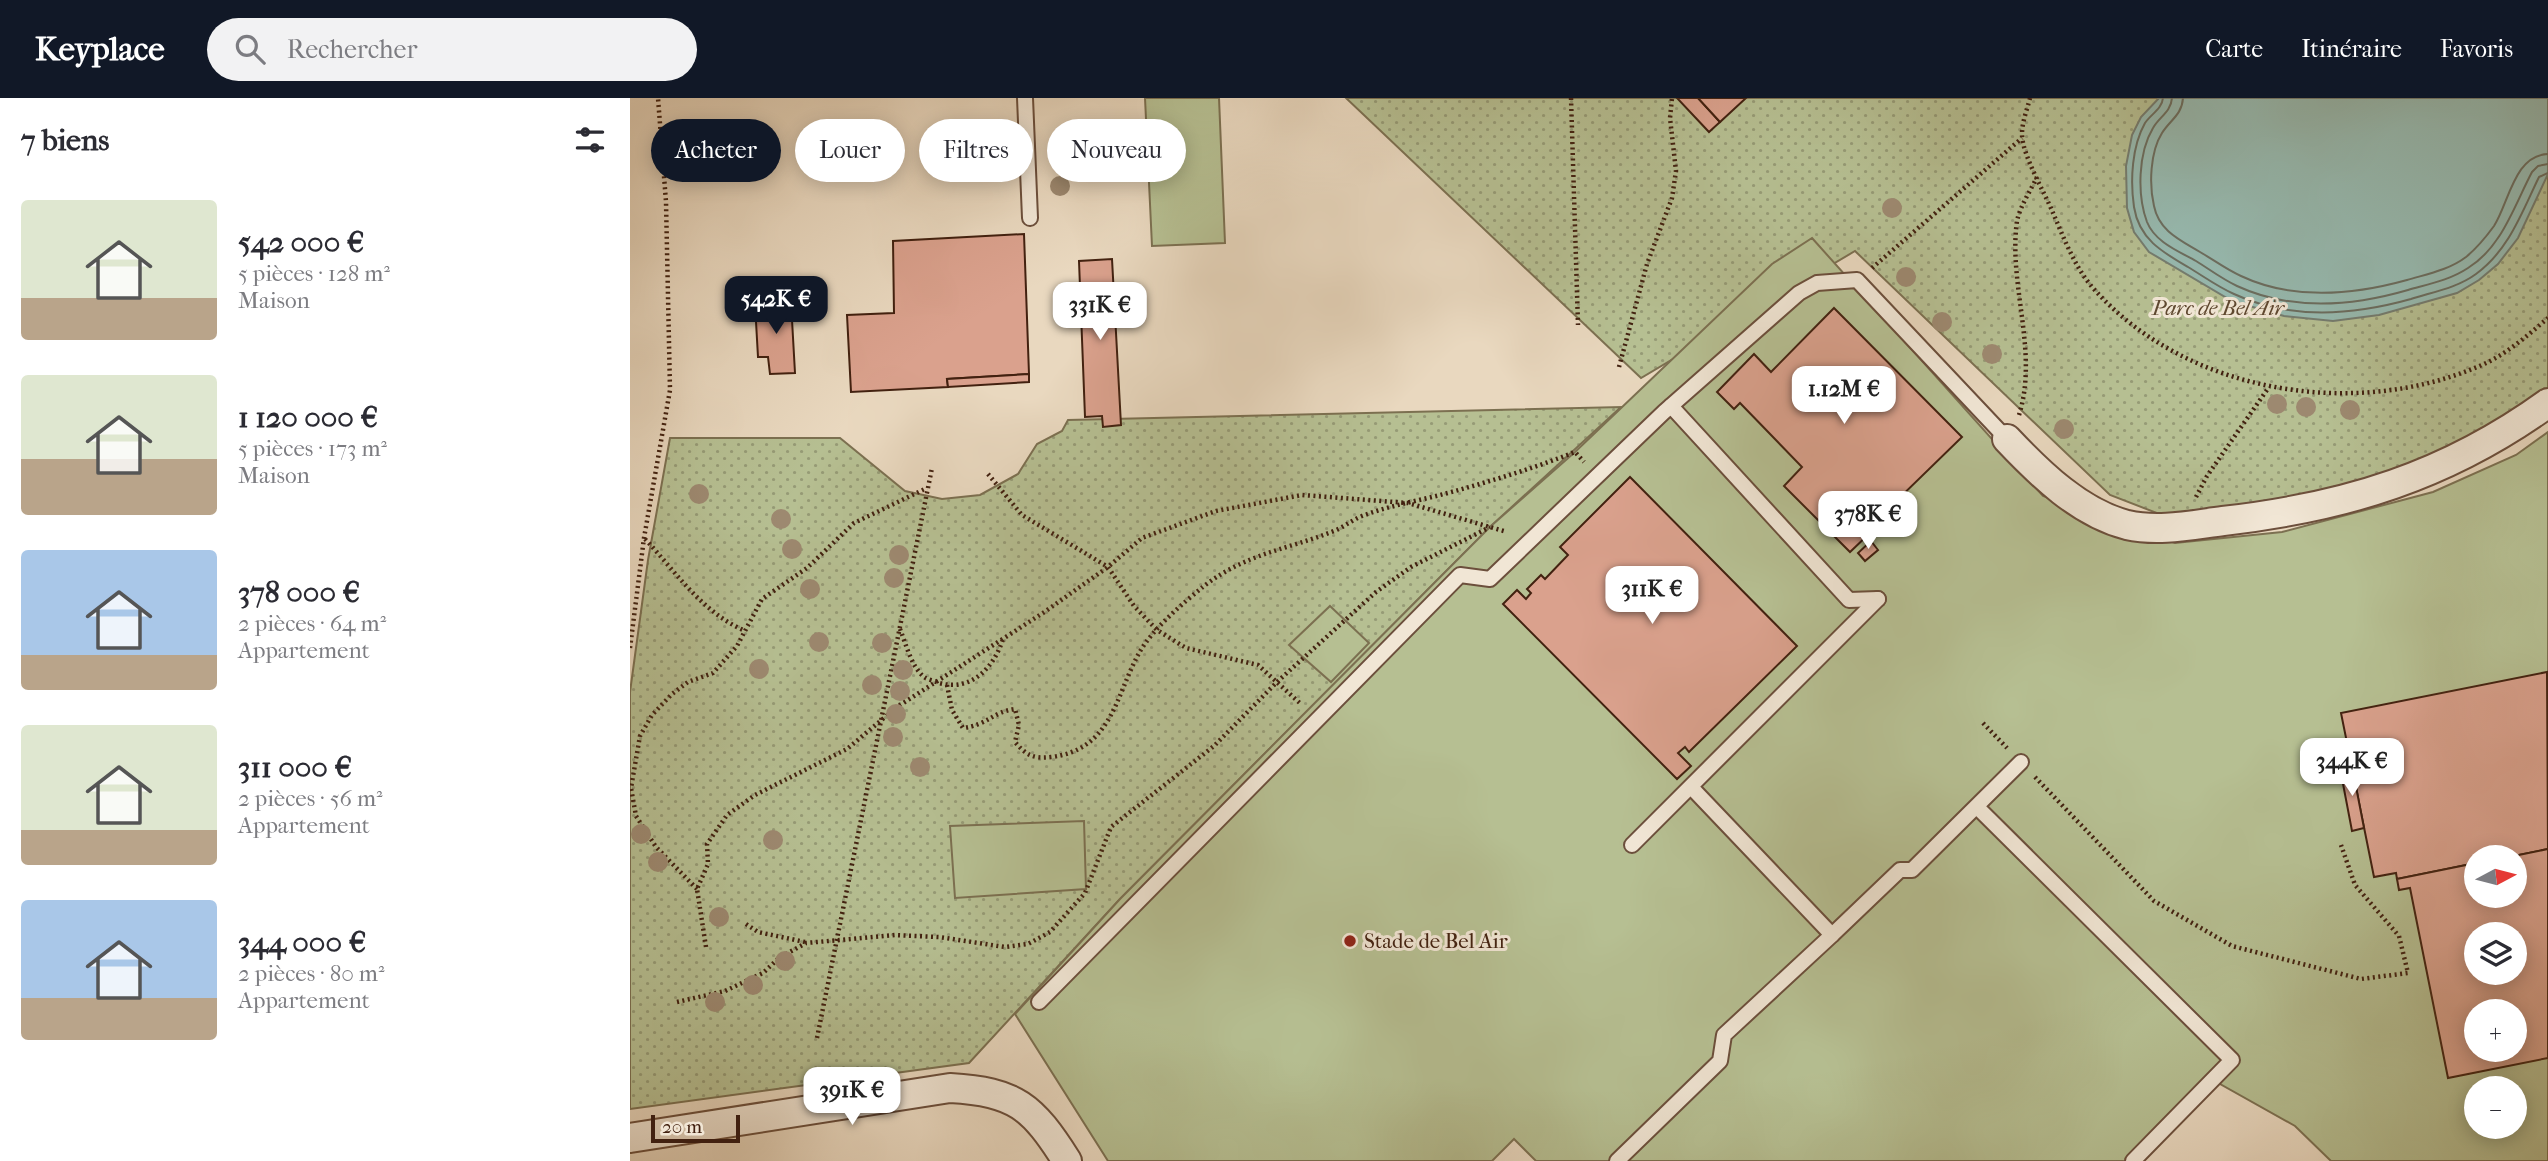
<!DOCTYPE html>
<html lang="fr">
<meta charset="utf-8">
<style>
:root{--surface:#fff;--page:#f2f2f3;--text:#2b2b33;--muted:#7c7c81;--accent:#111827}
body{margin:0;font-family:"IM FELL French Canon",serif;background:var(--page);color:var(--text);height:100vh;display:flex;flex-direction:column;font-size:26px;white-space:nowrap}
*{box-sizing:border-box;margin:0}
p{font-size:23px;color:var(--muted)}
.icon{flex:none;width:38px;height:38px;fill:none;stroke:currentColor;stroke-width:2;stroke-linecap:round;stroke-linejoin:round}
.map{position:relative;flex:1;overflow:hidden}
.drawer{display:flex;flex-direction:column;background:var(--surface);width:630px}
.drawer>*{flex:none}
.guide{position:absolute;left:21px;top:21px;width:665px;height:63px;display:flex;gap:14px}
.needle{width:46px;rotate:83deg}
.controls{position:absolute;left:1834px;top:747px;display:grid;gap:14px}
.controls a{display:grid;place-items:center;width:63px;height:63px;border-radius:50%;background:var(--surface);box-shadow:0 4px 18px #0003;font-size:35px}
.scale{position:absolute;left:21px;bottom:18px;width:89px;box-sizing:border-box;padding-left:7px;border:4px solid #422110;border-top:0;font-size:19px;line-height:24px;white-space:nowrap;color:#422110;-webkit-text-stroke:5px #f1e6d5;paint-order:stroke}
.price{position:absolute;translate:-50% -60px;padding:0 16px;border-radius:14px;background:#fff;color:#222;font-size:23px;line-height:46px;filter:drop-shadow(0 2px 4px #0008)}
.price::after{content:'';position:absolute;left:50%;top:42px;width:21px;height:16px;margin-left:-10px;background:inherit;clip-path:polygon(0 0,100% 0,50% 100%)}
.price.selected{background:var(--accent);color:#fff}
ul{padding:0;list-style:none}
li{display:flex;align-items:center;gap:21px;height:175px;padding:0 21px}
li span{display:grid;place-items:center;flex:none;width:196px;height:140px;border-radius:7px;color:#555}
li>.icon{margin-inline-start:auto}
span .icon{width:84px;height:84px;fill:#fffc;stroke-width:1}
li b{font-size:30px}
h2{display:flex;justify-content:space-between;align-items:center;height:84px;padding:0 21px;font-size:30px}
.tag{padding:0 24px;border-radius:32px;background:var(--surface);box-shadow:0 4px 18px #0003;font-size:24px;line-height:63px}
.tag.selected{background:var(--accent);color:#fff}
header{display:flex;align-items:center;gap:42px;box-sizing:border-box;height:98px;padding:0 35px;background:var(--accent);color:#fff}
header strong{font-size:33px}
nav{display:flex;gap:38px;margin-inline-start:auto;font-size:24px}
.search{width:490px;height:63px;background:var(--page);display:flex;align-items:center;gap:18px;box-sizing:border-box;padding:0 24px;border-radius:38px;color:var(--muted);font-size:26px}
main{display:flex;flex:1;min-height:0}
.map>svg:first-child{display:block}
.park{fill:url(#park-dots);stroke:#7c7051;stroke-width:2}
.pitch{fill:#b6bf92;stroke:#7c7051;stroke-width:2;fill-rule:evenodd}
.water{fill:#97bab0;stroke:#757d70;stroke-width:2}
.lines{fill:none;stroke-linecap:round;stroke-linejoin:round}
.shore{stroke:#6c6e60;stroke-width:2}
.building{fill:#daa18d;stroke:#422110;stroke-width:2;fill-rule:evenodd}
.service-casing{stroke:#6c4f3c;stroke-width:18}
.minor-casing{stroke:#6c4f3c;stroke-width:32}
.path{stroke:#422110;stroke-width:4.5;stroke-dasharray:2 3.5;stroke-linecap:butt}
.service{stroke:#f1e6d5;stroke-width:14}
.minor{stroke:#f1e6d5;stroke-width:28}
.tree{fill:#9d8970}
.poi-dot{fill:#8f2418;stroke:#f1e6d5;stroke-width:2.5}
.labels{text-anchor:middle;dominant-baseline:central;stroke-width:6;stroke-linejoin:round;paint-order:stroke}
.park-label{font-size:21px;font-style:italic;fill:#5f4830;stroke:#f1e6d5}
.poi-label{font-size:21px;fill:#422110;stroke:#f1e6d5;text-anchor:start}
</style>
<header>
<strong>Keyplace</strong>
<div class="search"><svg class="icon" aria-label="search" viewBox="0 0 24 24"><circle cx="10" cy="10" r="6"/><path d="M15 15l6 6"/></svg>Rechercher</div>
<nav><a>Carte</a><a>Itinéraire</a><a>Favoris</a></nav>
</header>
<main>
<section class="drawer">
<h2>7 biens<svg class="icon" aria-label="filters" viewBox="0 0 24 24"><path d="M4 7h16M4 17h16"/><circle cx="9" cy="7" r="2"/><circle cx="15" cy="17" r="2"/></svg></h2>
<ul>
<li><span style="background:linear-gradient(#dfe7d0 70%,#b9a48a 0)"><svg class="icon" aria-label="home" viewBox="0 0 24 24"><path d="M3 11l9-7 9 7M6 9v11h12V9"/></svg></span><div><b>542 000 €</b><p>5 pièces · 128 m²</p><p>Maison</p></div></li>
<li><span style="background:linear-gradient(#dfe7d0 60%,#b9a48a 0)"><svg class="icon" aria-label="home" viewBox="0 0 24 24"><path d="M3 11l9-7 9 7M6 9v11h12V9"/></svg></span><div><b>1 120 000 €</b><p>5 pièces · 173 m²</p><p>Maison</p></div></li>
<li><span style="background:linear-gradient(#a9c7e8 75%,#b9a48a 0)"><svg class="icon" aria-label="home" viewBox="0 0 24 24"><path d="M3 11l9-7 9 7M6 9v11h12V9"/></svg></span><div><b>378 000 €</b><p>2 pièces · 64 m²</p><p>Appartement</p></div></li>
<li><span style="background:linear-gradient(#dfe7d0 75%,#b9a48a 0)"><svg class="icon" aria-label="home" viewBox="0 0 24 24"><path d="M3 11l9-7 9 7M6 9v11h12V9"/></svg></span><div><b>311 000 €</b><p>2 pièces · 56 m²</p><p>Appartement</p></div></li>
<li><span style="background:linear-gradient(#a9c7e8 70%,#b9a48a 0)"><svg class="icon" aria-label="home" viewBox="0 0 24 24"><path d="M3 11l9-7 9 7M6 9v11h12V9"/></svg></span><div><b>344 000 €</b><p>2 pièces · 80 m²</p><p>Appartement</p></div></li>
</ul>
</section>
<div class="map">
<svg width="1918" height="1063" viewBox="0 0 1918 1063">
<defs>
<pattern id="park-dots" width="8" height="8" patternUnits="userSpaceOnUse" patternTransform="scale(1.75)"><rect width="8" height="8" fill="#b6bf92"/><path d="M2 2h.1M6 6h.1" fill="none" stroke="#969b76" stroke-width="1.8" stroke-linecap="round"/></pattern>
</defs>
<rect width="100%" height="100%" fill="#e9d8bf"/>
<filter id="stains"><feTurbulence type="fractalNoise" baseFrequency=".00286" numOctaves="4"/><feColorMatrix values="0 0 0 0 .2 0 0 0 0 .09 0 0 0 0 .02 0 0 0 .5 -.17"/></filter>
<radialGradient id="worn" r=".72"><stop offset=".6" stop-color="#630" stop-opacity="0"/><stop offset="1" stop-color="#630" stop-opacity=".3"/></radialGradient>
<g class="park">
<path d="M716 0H1918V304L1720 402 1558 427 1480 397 1225 153 1011 280Z"/>
<path d="M991 309 861 428 490 801 339 965 0 1011V594L18 462 40 340H210L275 393 312 401 350 397 388 376 407 346 432 333 438 322Z"/>
</g>
<g class="pitch">
<path d="M515 0H589L595 145 522 148Z"/>
<path d="M1182 140 1413 398 1545 445 1652 434 1803 394 1886 357 1918 334V1063H1701L1665 1028 1581 981 1501 1063H906L884 1041 862 1063H478L385 916 490 801 861 428 945 354 1142 166ZM1846 760H1885V798H1846ZM1846 836H1885V875H1846ZM1846 914H1885V952H1846ZM1846 990H1885V1029H1846Z"/>
<path d="M700 508 739 545 701 584 659 547Z"/>
<path d="M454 723 456 791 325 800 320 728Z"/>
</g>
<path class="water" d="M1529 0H1918V76L1888 140 1868 166 1849 182 1827 195 1749 217 1703 223 1654 218 1602 203 1519 154 1504 134 1497 110 1496 68 1502 37 1511 19Z"/>
<g class="lines">
<g class="shore">
<path d="M1533 0C1532 11 1521 16 1515 25 1502 48 1500 82 1504 109 1509 141 1532 154 1558 169 1573 178 1588 189 1604 196 1660 222 1724 217 1781 201 1803 194 1827 190 1846 176 1879 152 1892 114 1909 79L1918 75"/>
<path d="M1542 0C1541 14 1529 19 1523 30 1508 55 1507 97 1517 124 1525 144 1548 153 1566 163 1579 171 1592 181 1607 188 1661 213 1723 208 1778 192 1799 186 1820 182 1838 170 1872 149 1884 108 1902 74L1908 68 1918 66"/>
<path d="M1553 0C1552 17 1540 22 1532 35 1520 54 1519 87 1524 108 1529 133 1550 142 1570 154 1584 162 1597 172 1611 178 1664 203 1723 197 1777 182 1797 176 1819 172 1836 159 1847 150 1856 139 1864 128 1879 105 1884 57 1918 56"/>
</g>
</g>
<g class="building">
<path d="M1047 0H1068L1090 24 1079 34Z"/>
<path d="M1068 0H1116L1090 24Z"/>
<path d="M394 136 399 276 317 281 318 289 221 294 217 217 264 215 263 143Z"/>
<path d="M482 161 491 327 473 329 472 318 455 319 449 163Z"/>
<path d="M161 204 165 275 140 276 138 259H128L125 206Z"/>
<path d="M1204 210 1332 339 1259 410 1262 414 1220 454 1154 388 1172 369 1110 305 1104 311 1087 294 1124 256 1141 274Z"/>
<path d="M399 276V284L318 289 317 281Z"/>
<path d="M1000 379 1167 548 1059 654 1055 649 1048 655 1061 668 1047 681 873 506 887 492 896 501 901 495 897 491 911 477 915 481 938 457 930 449Z"/>
<path d="M1241 443 1248 452 1235 463 1228 455Z"/>
<path d="M1917 574 1918 751 1874 760H1846V765L1767 781 1766 775 1744 779 1711 615Z"/>
<path d="M1722 668 1734 730 1722 733 1710 670Z"/>
<path d="M1918 751V960L1818 980 1780 790 1769 792 1767 781 1846 765V798H1885V760H1874ZM1846 836H1885V875H1846ZM1846 914H1885V952H1846Z"/>
</g>
<g class="lines">
<defs>
<g id="service">
<path d="M395 0 400 120"/>
<path d="M1041 308 1219 502 1248 501"/>
<path d="M1347 709 1602 962 1503 1063"/>
<path d="M1002 747 1248 501"/>
<path d="M1202 837 1270 772H1282L1391 664"/>
<path d="M409 904 830 477 860 481 1034 314 1169 195 1187 185 1227 182 1377 341"/>
<path d="M987 1063 1090 963 1094 937 1202 837 1062 690"/>
</g>
<g id="minor">
<path d="M1377 341C1410 376 1450 415 1497 427 1529 434 1561 427 1593 423 1716 409 1817 378 1918 305"/>
<path d="M0 1040 320 990C386 994 402 1008 437 1063"/>
</g>
</defs>
<use href="#service" class="service-casing"/>
<use href="#minor" class="minor-casing"/>
<g class="path">
<path d="M941 0 948 227"/>
<path d="M1400 0C1397 12 1392 24 1392 36 1392 57 1415 95 1423 115 1434 140 1444 168 1463 190 1556 296 1727 323 1854 266 1878 255 1898 237 1918 220"/>
<path d="M1242 170 1392 40"/>
<path d="M989 269 1017 166 1042 100 1046 73 1040 20 1042 0"/>
<path d="M1389 317C1409 254 1378 187 1387 123 1390 108 1401 92 1407 79"/>
<path d="M358 376 392 417 478 469 504 508 527 532 556 550 628 567 672 607"/>
<path d="M1566 399 1577 378 1639 289"/>
<path d="M15 441C46 474 71 513 113 532"/>
<path d="M270 531C276 546 281 568 294 579 298 582 305 583 309 585 342 594 364 569 373 541"/>
<path d="M0 550 14 440 40 292 36 104 28 0"/>
<path d="M317 587 322 612 333 630C358 627 362 614 385 611L389 627 385 644C396 657 403 661 421 659 481 652 485 600 508 557 521 532 552 506 574 488 617 455 656 452 704 433 714 429 722 422 732 418 758 408 787 403 814 396 858 384 902 371 945 354L954 364"/>
<path d="M1353 625 1377 650"/>
<path d="M1405 679 1524 803 1602 848 1731 881 1778 875 1769 838 1725 787 1711 747"/>
<path d="M67 791 26 749 6 718 1 690 10 638 22 617 42 596 58 584 83 575 107 548 132 501 177 470 224 425 297 390"/>
<path d="M116 826 128 834 175 844"/>
<path d="M76 849 67 791 78 766 77 746 97 717 125 697 217 651 267 609 413 515 478 469 512 440 586 413 672 397 778 405 877 434"/>
<path d="M47 904 95 893 133 875 149 860 176 845 265 837 309 839 375 849 398 846 420 834 455 795 481 729 584 648 647 584 746 494 781 469 860 429"/>
<path d="M187 940 302 370"/>
</g>
<use href="#service" class="service"/>
<use href="#minor" class="minor"/>
</g>
<g class="tree">
<circle cx="430" cy="88" r="10"/>
<circle cx="1262" cy="110" r="10"/>
<circle cx="1276" cy="179" r="10"/>
<circle cx="1312" cy="224" r="10"/>
<circle cx="1362" cy="256" r="10"/>
<circle cx="1647" cy="306" r="10"/>
<circle cx="1676" cy="309" r="10"/>
<circle cx="1720" cy="312" r="10"/>
<circle cx="1434" cy="331" r="10"/>
<circle cx="69" cy="396" r="10"/>
<circle cx="151" cy="421" r="10"/>
<circle cx="162" cy="451" r="10"/>
<circle cx="269" cy="457" r="10"/>
<circle cx="264" cy="480" r="10"/>
<circle cx="180" cy="491" r="10"/>
<circle cx="189" cy="544" r="10"/>
<circle cx="252" cy="545" r="10"/>
<circle cx="129" cy="571" r="10"/>
<circle cx="273" cy="572" r="10"/>
<circle cx="242" cy="587" r="10"/>
<circle cx="270" cy="593" r="10"/>
<circle cx="266" cy="616" r="10"/>
<circle cx="263" cy="639" r="10"/>
<circle cx="290" cy="669" r="10"/>
<circle cx="11" cy="736" r="10"/>
<circle cx="143" cy="742" r="10"/>
<circle cx="28" cy="764" r="10"/>
<circle cx="89" cy="819" r="10"/>
<circle cx="155" cy="863" r="10"/>
<circle cx="123" cy="887" r="10"/>
<circle cx="85" cy="904" r="10"/>
</g>
<circle class="poi-dot" cx="720" cy="843" r="7"/>
<g class="labels">
<g class="park-label">
<text x="1588" y="210">Parc de Bel Air</text>
</g>
<g class="poi-label">
<text x="734" y="843">Stade de Bel Air</text>
</g>
</g>
<rect width="100%" height="100%" filter="url(#stains)"/>
<rect width="100%" height="100%" fill="url(#worn)"/>
</svg>
<div class="controls">
<a><svg class="needle" viewBox="-14 -14 28 28"><path d="M0-13l5 13h-10z" fill="#e53935"/><path d="M0 13l5-13h-10z" fill="#7c7c81"/></svg></a>
<a><svg class="icon" aria-label="layers" viewBox="0 0 24 24"><path d="M12 4l9 5-9 5-9-5zM3 14l9 5 9-5"/></svg></a>
<a>+</a>
<a>−</a>
</div>
<div class="scale">20 m</div>
<b class="price selected" style="left:146px;top:238px">542K €</b>
<b class="price" style="left:470px;top:244px">331K €</b>
<b class="price" style="left:1214px;top:328px">1.12M €</b>
<b class="price" style="left:1238px;top:453px">378K €</b>
<b class="price" style="left:1022px;top:528px">311K €</b>
<b class="price" style="left:1722px;top:700px">344K €</b>
<b class="price" style="left:222px;top:1029px">391K €</b>
<div class="guide">
<a class="tag selected">Acheter</a>
<a class="tag">Louer</a>
<a class="tag">Filtres</a>
<a class="tag">Nouveau</a>
</div>
</div>
</main>
